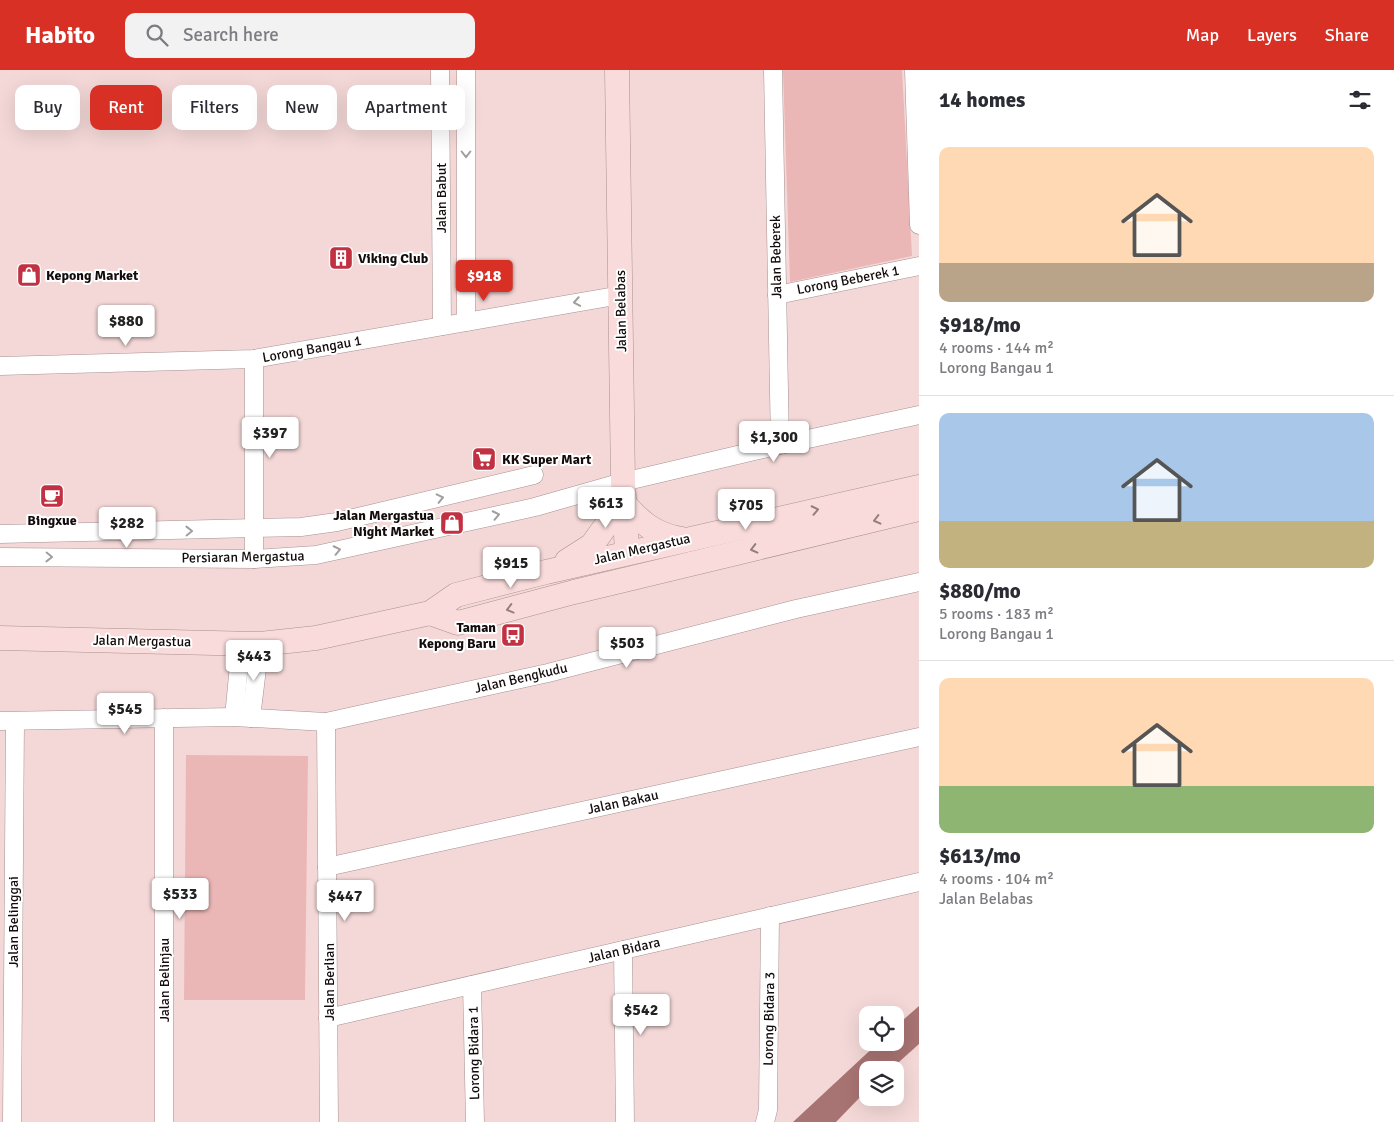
<!DOCTYPE html>
<meta charset="utf-8">
<style>
:root{--surface:#fff;--page:#f2f2f3;--text:#2b2b33;--muted:#7c7c81;--line:#e1e1e2;--accent:#d93025}
body{margin:0;font-family:Signika,sans-serif;background:var(--page);color:var(--text);height:100vh;display:flex;flex-direction:column;font-size:19px;white-space:nowrap}
*{box-sizing:border-box;margin:0}
p{font-size:16px;color:var(--muted)}
.icon{flex:none;width:28px;height:28px;fill:none;stroke:currentColor;stroke-width:2;stroke-linecap:round;stroke-linejoin:round}
.map{position:relative;flex:1;overflow:hidden}
.sheet{display:flex;flex-direction:column;background:var(--surface);width:475px}
.sheet>*{flex:none}
.hud{position:absolute;left:15px;top:15px;width:475px;height:45px;display:flex;gap:10px}
.buttons{position:absolute;left:859px;top:936px;display:grid;gap:10px}
.buttons a{display:grid;place-items:center;width:45px;height:45px;border-radius:10px;background:var(--surface);box-shadow:0 5px 20px #0002;font-size:25px}
.price{position:absolute;translate:-50% -42px;padding:0 11px;border-radius:5px;background:#fff;color:#222;font-size:16px;line-height:32px;filter:drop-shadow(0 1px 2px #0008)}
.price::after{content:'';position:absolute;left:50%;top:30px;width:15px;height:11px;margin-left:-8px;background:inherit;clip-path:polygon(0 0,100% 0,50% 100%)}
.price.selected{background:var(--accent);color:#fff}
ul{padding:0;list-style:none}
li{display:grid;align-content:center;gap:10px;height:265px;padding:0 20px}
li+li{border-top:1px solid var(--line)}
li span{display:grid;place-items:center;height:155px;border-radius:10px;color:#555}
li>.icon{margin-inline-start:auto}
span .icon{width:90px;height:90px;fill:#fffc;stroke-width:1}
li b{font-size:21px}
h2{display:flex;justify-content:space-between;align-items:center;height:60px;padding:0 20px;font-size:21px}
.chip{padding:0 18px;border-radius:10px;background:var(--surface);box-shadow:0 5px 20px #0002;font-size:18px;line-height:45px}
.chip.selected{background:var(--accent);color:#fff}
header{display:flex;align-items:center;gap:30px;box-sizing:border-box;height:70px;padding:0 25px;background:var(--accent);color:#fff}
header strong{font-size:24px}
nav{display:flex;gap:28px;margin-inline-start:auto;font-size:18px}
.search{width:350px;height:45px;background:var(--page);display:flex;align-items:center;gap:12px;box-sizing:border-box;padding:0 18px;border-radius:10px;color:var(--muted);font-size:19px}
main{display:flex;flex:1;min-height:0}
.map>svg:first-child{display:block}
.green{fill:#ebb7b6}
.water{fill:#a87473}
.lines{fill:none;stroke-linecap:round;stroke-linejoin:round}
.street-casing{stroke:#a99090;stroke-width:19}
.secondary-casing{stroke:#a99090;stroke-width:25}
.street{stroke:#fff;stroke-width:18}
.secondary{stroke:#f9dbdb;stroke-width:24}
.oneway{stroke:#a19e9e}
.oneway2{stroke:#927e7e}
.labels{text-anchor:middle;dominant-baseline:central;stroke-width:4;stroke-linejoin:round;paint-order:stroke}
.street-label{font-size:14px;fill:#140c0c;stroke:#fff}
.poi-label{font-size:14px;font-weight:bold;fill:#140c0c;stroke:#fff;text-anchor:start}
</style>
<header>
<strong>Habito</strong>
<div class="search"><svg class="icon" aria-label="search" viewBox="0 0 24 24"><circle cx="10" cy="10" r="6"/><path d="M15 15l6 6"/></svg>Search here</div>
<nav><a>Map</a><a>Layers</a><a>Share</a></nav>
</header>
<main>
<div class="map">
<svg width="919" height="1052" viewBox="0 0 919 1052">
<rect width="100%" height="100%" fill="#f3d8d7"/>
<g class="green">
<path d="M783 0H902L912 186 790 212Z"/>
<path d="M186 685 308 686 305 930H184Z"/>
</g>
<path class="water" d="M919 936V974L890 1000H868L867 1020 836 1052H793L878 973 895 972V957Z"/>
<g class="lines">
<defs>
<g id="street">
<path d="M440 0 442 256"/>
<path d="M773 0 780 375"/>
<path d="M914 0 919 155"/>
<path d="M777 225 919 196"/>
<path d="M466 252V0"/>
<path d="M254 289V489"/>
<path d="M0 296 254 289 621 225"/>
<path d="M0 464 301 457 337 452 534 405"/>
<path d="M0 487 254 489 316 485 535 437 623 412 780 375 919 345"/>
<path d="M234 647 241 574"/>
<path d="M251 648 260 574"/>
<path d="M0 651 234 647 326 652 548 603 796 539 919 512"/>
<path d="M326 652 329 1052"/>
<path d="M327 797 919 667"/>
<path d="M623 880 625 1052"/>
<path d="M472 915 475 1052"/>
<path d="M328 948 919 812"/>
<path d="M12 1052 15 651"/>
<path d="M164 1052V648"/>
<path d="M765 1052 768 1040 770 846"/>
</g>
<g id="secondary">
<path d="M617 0 623 412 627 482"/>
<path d="M623 432C640 452 655 465 682 469"/>
<path d="M567 491 592 475 623 432"/>
<path d="M430 543 458 553 574 522 919 439"/>
<path d="M0 568 260 574 316 568 430 543 456 525 546 502 919 417"/>
</g>
</defs>
<use href="#street" class="street-casing"/>
<use href="#secondary" class="secondary-casing"/>
<use href="#street" class="street"/>
<use href="#secondary" class="secondary"/>
</g>
<defs><path id="oneway-chevron" d="M-2-3.5L2.5 0L-2 3.5" fill="none" stroke-width="1.6" stroke-linecap="round" stroke-linejoin="round" transform="scale(1.25)"/></defs>
<g class="oneway">
<use href="#oneway-chevron" transform="translate(466 84) rotate(90)"/>
<use href="#oneway-chevron" transform="translate(577 232) rotate(170)"/>
<use href="#oneway-chevron" transform="translate(440 428) rotate(-13)"/>
<use href="#oneway-chevron" transform="translate(496 445) rotate(-12)"/>
<use href="#oneway-chevron" transform="translate(189 461) rotate(-1)"/>
<use href="#oneway-chevron" transform="translate(337 480) rotate(-12)"/>
<use href="#oneway-chevron" transform="translate(49 487) rotate(1)"/>
</g>
<g class="oneway2">
<use href="#oneway-chevron" transform="translate(815 440) rotate(-12)"/>
<use href="#oneway-chevron" transform="translate(877 450) rotate(166)"/>
<use href="#oneway-chevron" transform="translate(754 479) rotate(166)"/>
<use href="#oneway-chevron" transform="translate(510 539) rotate(165)"/>
</g>
<defs>
<symbol id="building-square" viewBox="-11 -11 22 22"><rect x="-9" y="-9" width="18" height="18" rx="4" fill="#c23142" stroke="#fff"/><path d="M-4-6H4V6H1V3H-1V6H-4ZM-2.5-4.3h1.7v1.8h-1.7ZM.8-4.3h1.7v1.8H.8ZM-2.5-1h1.7V.8h-1.7ZM.8-1h1.7V.8H.8Z" fill="#fff"/></symbol>
<symbol id="shop-square" viewBox="-11 -11 22 22"><rect x="-9" y="-9" width="18" height="18" rx="4" fill="#c23142" stroke="#fff"/><path d="M-5-2.5h2.3a2.7 3.5 0 0 1 5.4 0H5L5.5 6h-11ZM-1.5-2.5h3a1.5 2.3 0 0 0-3 0Z" fill="#fff"/></symbol>
<symbol id="supermarket-square" viewBox="-11 -11 22 22"><rect x="-9" y="-9" width="18" height="18" rx="4" fill="#c23142" stroke="#fff"/><path d="M-6-5.5h2.5l.6 2H6L4.5 2H-2.5L-4.4-4H-6ZM-1.5 3.2a1.3 1.3 0 1 0 .1 0ZM3 3.2a1.3 1.3 0 1 0 .1 0Z" fill="#fff"/></symbol>
<symbol id="cafe-square" viewBox="-11 -11 22 22"><rect x="-9" y="-9" width="18" height="18" rx="4" fill="#c23142" stroke="#fff"/><path d="M-5.5-4.5H6V0H3Q3 3.5 0 3.5H-2.5Q-5.5 3.5-5.5 0ZM3-3.2v2h1.7v-2ZM-6 4.5H4V6H-6Z" fill="#fff"/></symbol>
<symbol id="bus-square" viewBox="-11 -11 22 22"><rect x="-9" y="-9" width="18" height="18" rx="4" fill="#c23142" stroke="#fff"/><path d="M-5-6H5V4H4V6H2V4H-2V6H-4V4H-5ZM-3.5-4V0h7V-4ZM-3.5 1.2v1.5H-2V1.2ZM2 1.2v1.5H3.5V1.2Z" fill="#fff"/></symbol>
</defs>
<g fill-rule="evenodd">
<use href="#building-square" x="327" y="174" width="28" height="28"/>
<use href="#shop-square" x="15" y="191" width="28" height="28"/>
<use href="#supermarket-square" x="470" y="375" width="28" height="28"/>
<use href="#cafe-square" x="38" y="412" width="28" height="28"/>
<use href="#shop-square" x="438" y="439" width="28" height="28"/>
<use href="#bus-square" x="499" y="551" width="28" height="28"/>
</g>
<g class="labels">
<g class="street-label">
<text transform="translate(441 128) rotate(-90)">Jalan Babut</text>
<text transform="translate(776 187) rotate(-91)">Jalan Beberek</text>
<text transform="translate(848 210) rotate(-11)">Lorong Beberek 1</text>
<text transform="translate(621 241) rotate(-91)">Jalan Belabas</text>
<text transform="translate(312 279) rotate(-10)">Lorong Bangau 1</text>
<text transform="translate(642 479) rotate(-13)">Jalan Mergastua</text>
<text transform="translate(243 487) rotate(-1)">Persiaran Mergastua</text>
<text transform="translate(142 571) rotate(1)">Jalan Mergastua</text>
<text transform="translate(521 608) rotate(-13)">Jalan Bengkudu</text>
<text transform="translate(623 732) rotate(-12)">Jalan Bakau</text>
<text transform="translate(13 852) rotate(-90)">Jalan Belinggai</text>
<text transform="translate(624 880) rotate(-13)">Jalan Bidara</text>
<text transform="translate(164 910) rotate(-90)">Jalan Belinjau</text>
<text transform="translate(329 912) rotate(-90)">Jalan Berlian</text>
<text transform="translate(769 949) rotate(-89)">Lorong Bidara 3</text>
<text transform="translate(474 983) rotate(-91)">Lorong Bidara 1</text>
</g>
<g class="poi-label">
<text x="358" y="188">Viking Club</text>
<text x="46" y="205">Kepong Market</text>
<text x="502" y="389">KK Super Mart</text>
<text x="434" y="445" text-anchor="end">Jalan Mergastua<tspan x="434" dy="16">Night Market</tspan></text>
<text x="52" y="450" text-anchor="middle">Bingxue</text>
<text x="496" y="557" text-anchor="end">Taman<tspan x="496" dy="16">Kepong Baru</tspan></text>
</g>
</g>
</svg>
<div class="buttons">
<a><svg class="icon" aria-label="locate" viewBox="0 0 24 24"><circle cx="12" cy="12" r="6"/><path d="M12 2v4M12 18v4M2 12h4M18 12h4"/></svg></a>
<a><svg class="icon" aria-label="layers" viewBox="0 0 24 24"><path d="M12 4l9 5-9 5-9-5zM3 14l9 5 9-5"/></svg></a>
</div>
<b class="price selected" style="left:484px;top:232px">$918</b>
<b class="price" style="left:126px;top:277px">$880</b>
<b class="price" style="left:270px;top:389px">$397</b>
<b class="price" style="left:774px;top:393px">$1,300</b>
<b class="price" style="left:606px;top:459px">$613</b>
<b class="price" style="left:746px;top:461px">$705</b>
<b class="price" style="left:127px;top:479px">$282</b>
<b class="price" style="left:511px;top:519px">$915</b>
<b class="price" style="left:627px;top:599px">$503</b>
<b class="price" style="left:254px;top:612px">$443</b>
<b class="price" style="left:125px;top:665px">$545</b>
<b class="price" style="left:180px;top:850px">$533</b>
<b class="price" style="left:345px;top:852px">$447</b>
<b class="price" style="left:641px;top:966px">$542</b>
<div class="hud">
<a class="chip">Buy</a>
<a class="chip selected">Rent</a>
<a class="chip">Filters</a>
<a class="chip">New</a>
<a class="chip">Apartment</a>
</div>
</div>
<section class="sheet">
<h2>14 homes<svg class="icon" aria-label="filters" viewBox="0 0 24 24"><path d="M4 7h16M4 17h16"/><circle cx="9" cy="7" r="2"/><circle cx="15" cy="17" r="2"/></svg></h2>
<ul>
<li><span style="background:linear-gradient(#ffd9b3 75%,#b9a48a 0)"><svg class="icon" aria-label="home" viewBox="0 0 24 24"><path d="M3 11l9-7 9 7M6 9v11h12V9"/></svg></span><div><b>$918/mo</b><p>4 rooms · 144 m²</p><p>Lorong Bangau 1</p></div></li>
<li><span style="background:linear-gradient(#a9c7e8 70%,#c2b280 0)"><svg class="icon" aria-label="home" viewBox="0 0 24 24"><path d="M3 11l9-7 9 7M6 9v11h12V9"/></svg></span><div><b>$880/mo</b><p>5 rooms · 183 m²</p><p>Lorong Bangau 1</p></div></li>
<li><span style="background:linear-gradient(#ffd9b3 70%,#8fb573 0)"><svg class="icon" aria-label="home" viewBox="0 0 24 24"><path d="M3 11l9-7 9 7M6 9v11h12V9"/></svg></span><div><b>$613/mo</b><p>4 rooms · 104 m²</p><p>Jalan Belabas</p></div></li>
</ul>
</section>
</main>
